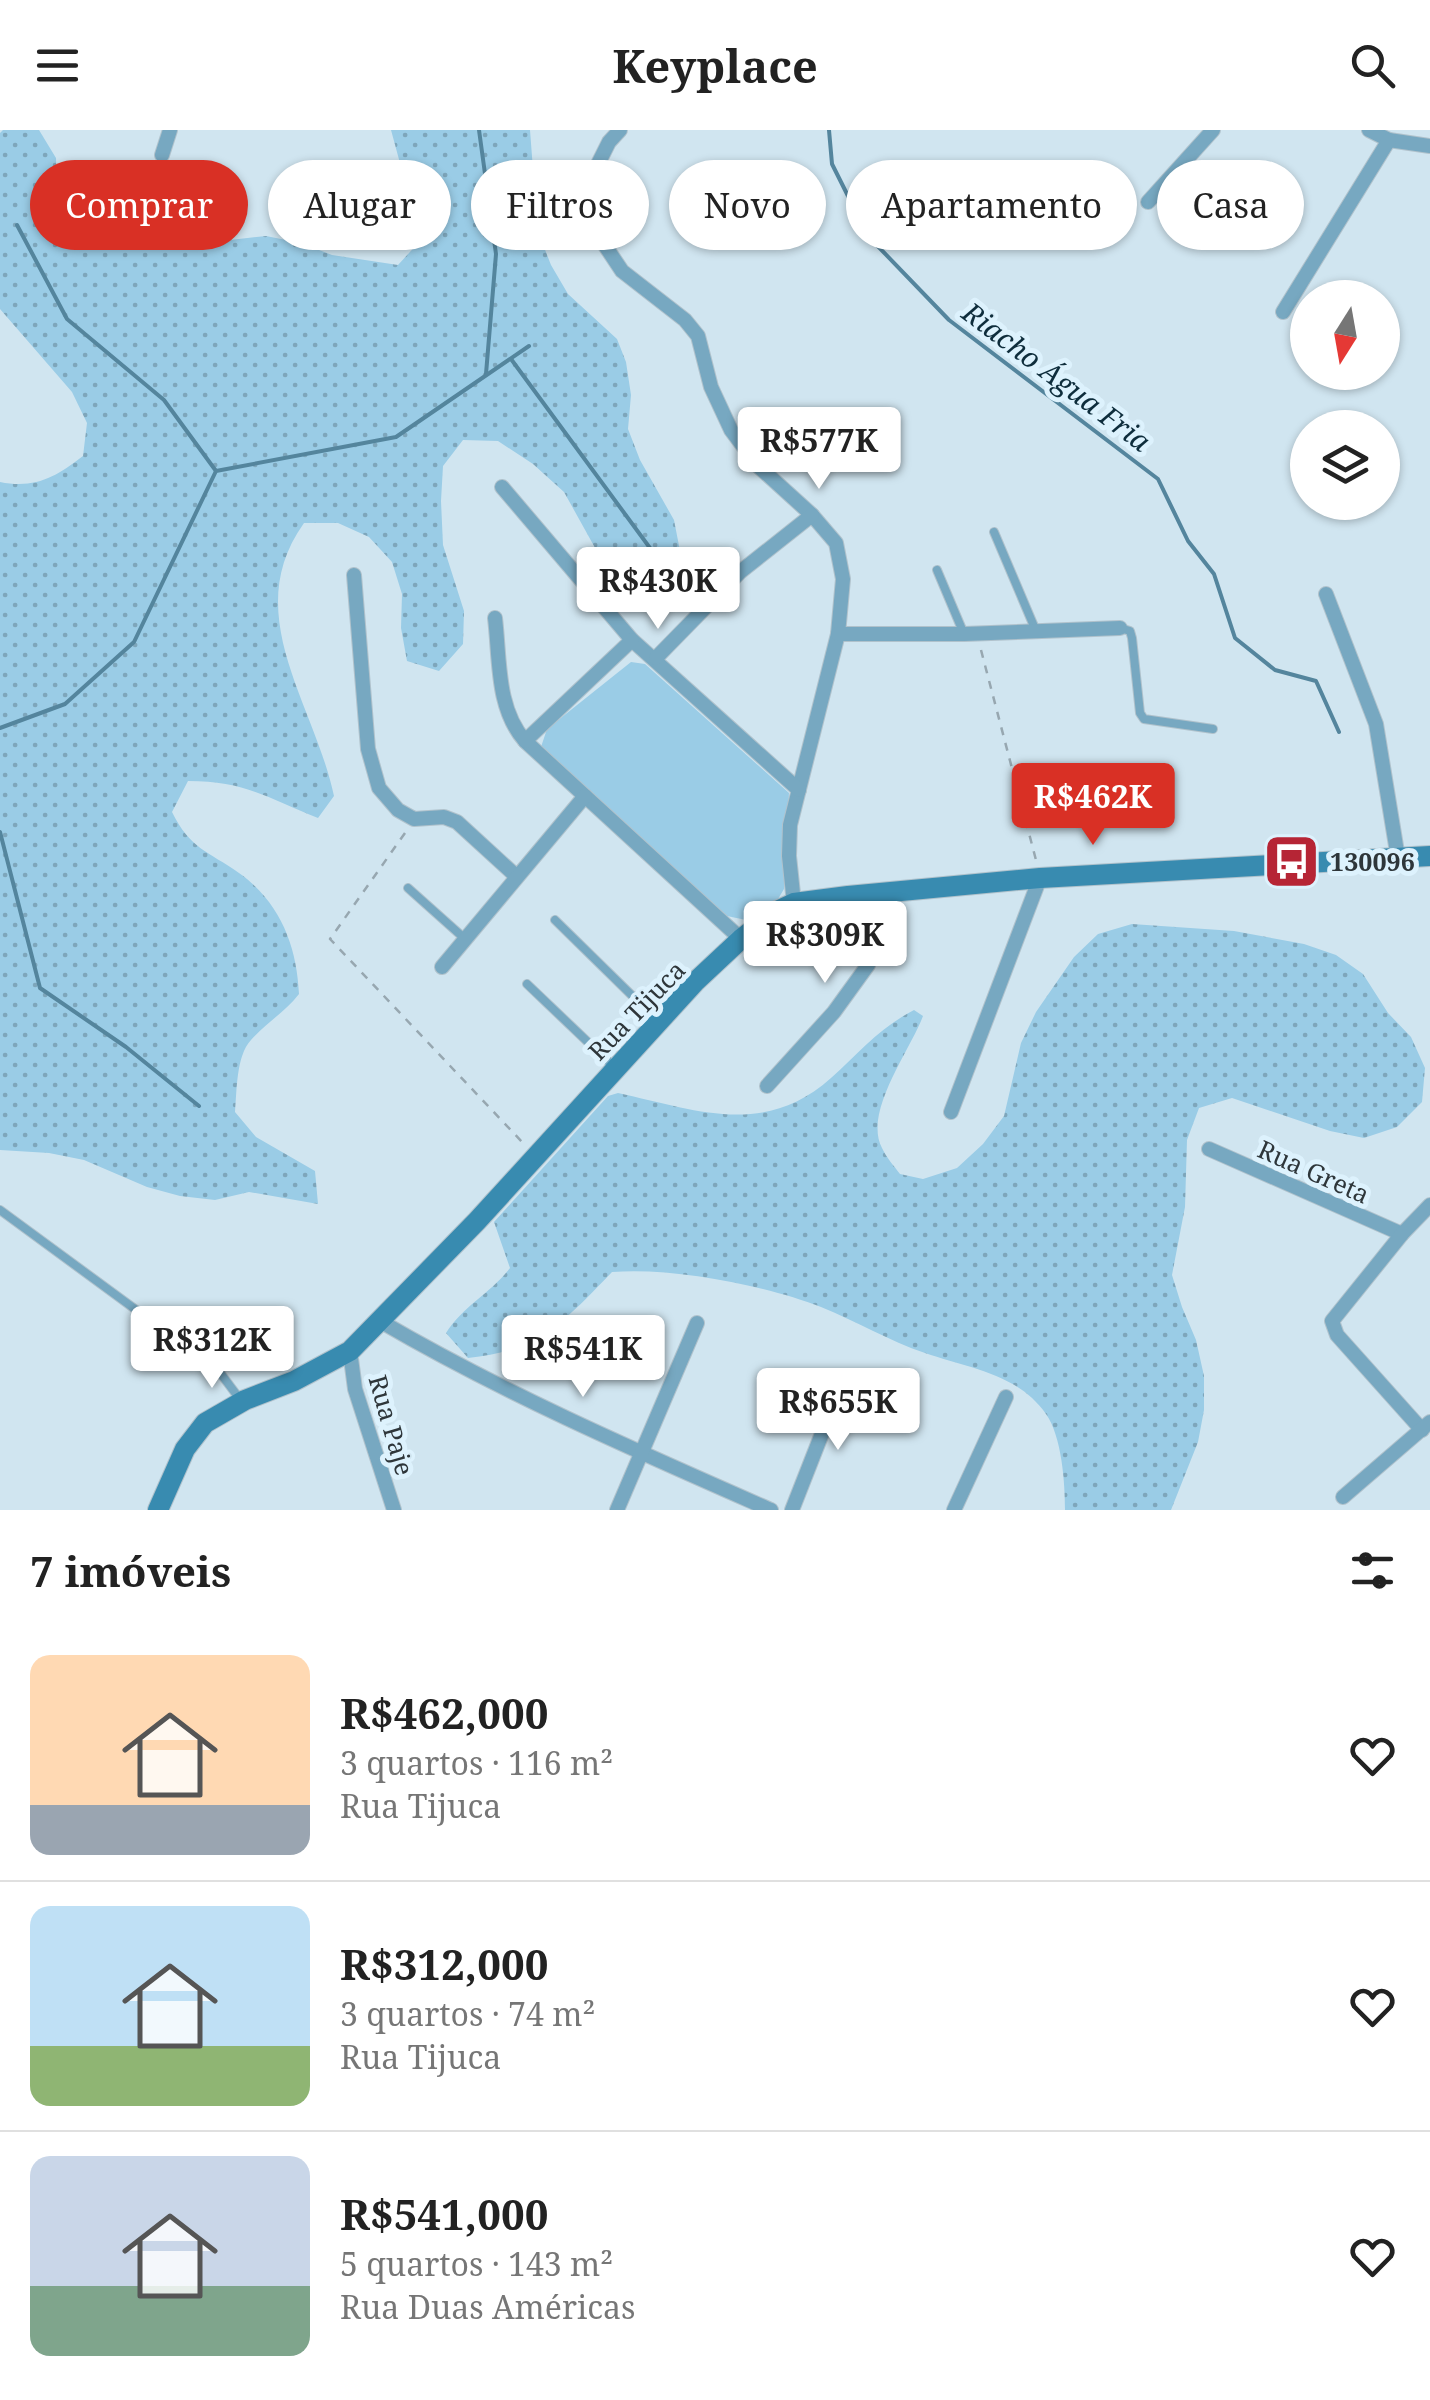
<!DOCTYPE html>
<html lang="pt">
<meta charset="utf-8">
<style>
:root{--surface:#fff;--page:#f6f6f6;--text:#222;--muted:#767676;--line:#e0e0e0;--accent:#d93025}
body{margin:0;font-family:"Noto Serif",serif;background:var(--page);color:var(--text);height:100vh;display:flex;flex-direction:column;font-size:38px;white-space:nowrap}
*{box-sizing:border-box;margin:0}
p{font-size:32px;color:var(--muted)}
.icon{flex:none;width:55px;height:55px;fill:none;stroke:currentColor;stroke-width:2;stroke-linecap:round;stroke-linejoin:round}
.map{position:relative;height:1380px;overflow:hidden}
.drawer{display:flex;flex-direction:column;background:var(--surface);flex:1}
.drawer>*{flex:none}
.banner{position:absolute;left:30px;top:30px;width:1370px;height:90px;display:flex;gap:20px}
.needle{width:65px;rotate:191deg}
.controls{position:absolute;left:1290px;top:150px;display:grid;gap:20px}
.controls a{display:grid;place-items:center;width:110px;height:110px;border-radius:50%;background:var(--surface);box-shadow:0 2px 8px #0004;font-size:50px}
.price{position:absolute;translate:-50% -85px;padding:0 22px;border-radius:10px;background:#fff;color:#222;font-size:32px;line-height:65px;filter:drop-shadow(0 2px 5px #0008)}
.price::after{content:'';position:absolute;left:50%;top:60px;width:30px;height:22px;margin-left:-15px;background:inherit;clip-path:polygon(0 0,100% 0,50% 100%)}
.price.on{background:var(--accent);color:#fff}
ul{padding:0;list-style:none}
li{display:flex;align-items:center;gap:30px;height:250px;padding:0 30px}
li+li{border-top:2px solid var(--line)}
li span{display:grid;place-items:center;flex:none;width:280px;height:200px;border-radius:20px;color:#555}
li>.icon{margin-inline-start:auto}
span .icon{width:120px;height:120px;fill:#fffc;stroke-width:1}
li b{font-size:42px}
h2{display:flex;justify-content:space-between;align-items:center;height:120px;padding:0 30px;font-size:42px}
.tag{padding:0 35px;border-radius:45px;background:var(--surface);box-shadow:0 2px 8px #0004;font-size:35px;line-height:90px}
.tag.on{background:var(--accent);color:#fff}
header{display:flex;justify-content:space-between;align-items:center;height:130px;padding:0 30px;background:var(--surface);font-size:45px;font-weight:700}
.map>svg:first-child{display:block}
.grass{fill:url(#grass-dots)}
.park{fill:#9acce6}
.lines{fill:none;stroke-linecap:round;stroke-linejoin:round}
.stream{stroke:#54859d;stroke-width:4}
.lane-casing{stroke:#b0c2cc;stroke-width:10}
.street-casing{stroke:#b0c2cc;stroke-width:16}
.secondary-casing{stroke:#b0c2cc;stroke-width:22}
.path{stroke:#97a7b0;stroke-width:2.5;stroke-dasharray:8 8;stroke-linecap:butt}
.lane{stroke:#77a8c1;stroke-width:8}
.street{stroke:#77a8c1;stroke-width:14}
.secondary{stroke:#388bb0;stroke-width:20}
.labels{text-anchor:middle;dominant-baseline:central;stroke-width:10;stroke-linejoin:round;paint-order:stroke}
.poi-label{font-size:25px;font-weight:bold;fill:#2e363a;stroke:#ddf2fd;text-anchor:start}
.street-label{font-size:25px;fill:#2e363a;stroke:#ddf2fd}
.water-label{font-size:28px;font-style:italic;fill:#0e2d3c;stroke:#ddf2fd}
</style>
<header><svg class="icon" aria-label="menu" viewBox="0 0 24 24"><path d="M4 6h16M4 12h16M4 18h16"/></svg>Keyplace<svg class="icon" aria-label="search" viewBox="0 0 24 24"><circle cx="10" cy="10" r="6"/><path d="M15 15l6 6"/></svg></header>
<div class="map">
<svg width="1430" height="1380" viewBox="0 0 1430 1380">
<defs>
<pattern id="grass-dots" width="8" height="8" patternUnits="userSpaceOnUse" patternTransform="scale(2.5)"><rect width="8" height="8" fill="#9acce6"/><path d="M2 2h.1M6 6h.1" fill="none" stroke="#7ea6bb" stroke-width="1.8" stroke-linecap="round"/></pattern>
</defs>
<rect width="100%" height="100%" fill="#d0e5f0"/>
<g class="grass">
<path d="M3 0H39L56 28 57 62 76 90 96 111 129 119 198 120 230 110 266 106 301 113 332 125 398 135 421 110 417 77 410 70 391 0H530L536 79 542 112 551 135 568 164 617 209 626 232 631 265 628 299 640 330 674 390 681 426 671 458 656 461 625 448 599 425 564 362 533 334 498 311 463 310 443 336 441 371 443 415 464 481 463 514 439 541 407 531 401 498 402 464 392 432 369 407 338 393H304C239 484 314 572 334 666L318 688C268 668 245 651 188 651L172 682C190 719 208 721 239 743 280 772 297 816 299 864 285 882 266 893 251 910 236 926 237 961 235 982L256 1007 315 1041 318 1074 249 1062 215 1070 180 1066 147 1057 84 1030 49 1023 0 1020V352C35 359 56 347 83 326L87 293 72 262 0 179V3Z"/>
<path d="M1132 794 1234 801 1304 814 1336 825 1363 844 1388 883 1411 907 1425 938 1422 972 1397 997 1364 1008 1330 1001 1232 968 1199 978 1187 1010 1185 1077 1172 1145 1182 1177 1196 1210 1204 1246V1280L1198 1312 1171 1380H1065C1065 1353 1062 1307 1046 1284 1017 1243 968 1238 925 1223 889 1211 856 1191 821 1177 763 1155 673 1137 612 1142 566 1190 537 1222 468 1228L446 1203C463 1176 491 1163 510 1138L494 1092 608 966 618 963C696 980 764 1008 831 948 860 922 879 898 914 880L923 886C910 921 863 982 882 1018 886 1027 894 1036 900 1044L923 1049 957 1038 983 1014 1004 986 1021 913 1036 882 1074 827 1098 804Z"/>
</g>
<path class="park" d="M631 532 645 534 789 663 784 759 778 769 746 790 727 786 541 617 547 599Z"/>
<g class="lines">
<g class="stream">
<path d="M479 0 496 124 486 244"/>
<path d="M829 0 832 34 868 106 949 190 1158 349 1188 411 1214 444 1235 508 1275 540 1316 551 1339 602"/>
<path d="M17 95 67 189 164 270 216 341"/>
<path d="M511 229 686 467"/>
<path d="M0 598 65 574 134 512 216 341 396 307 529 216"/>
<path d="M0 702 40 858 126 917 199 976"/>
</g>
<defs>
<g id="lane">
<path d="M994 402 1036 501"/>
<path d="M937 440 964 504"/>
<path d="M1120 498 1130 501 1132 508 1140 583 1144 589 1213 599"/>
<path d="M408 758 464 808"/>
<path d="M555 790 656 889"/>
<path d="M527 854 614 937"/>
<path d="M0 1080 218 1240 242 1272"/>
</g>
<g id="street">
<path d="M620 0 609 12 596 38 595 77 602 111 622 141 685 190 698 206 711 257 731 300 758 336 812 385 836 413 843 449 838 504 790 695 789 726 794 773"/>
<path d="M1369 0 1389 10 1430 16"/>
<path d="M162 25 170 0"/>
<path d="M1148 72 1213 0"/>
<path d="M1283 182 1389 10"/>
<path d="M502 357 632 510 799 660"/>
<path d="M354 445 368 619 379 658 398 680 414 689 444 687 457 692 516 746"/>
<path d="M1326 464 1376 594 1398 728"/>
<path d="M495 488C500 529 496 578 525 611L741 809"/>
<path d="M838 504H964L1120 498"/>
<path d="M656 528 740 442 812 385"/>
<path d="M525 611 632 510"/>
<path d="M442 837 585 666"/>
<path d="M767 956 834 882 868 835 894 761"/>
<path d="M951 982 1040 748"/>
<path d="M1209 1019 1402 1104"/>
<path d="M380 1191C505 1264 639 1322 771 1380"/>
<path d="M350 1221 355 1259 394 1380"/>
<path d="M1422 1300 1337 1205 1332 1191 1402 1104 1430 1075"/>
<path d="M1343 1367 1430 1292"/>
<path d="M617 1380 697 1193"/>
<path d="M792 1380 843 1250"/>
<path d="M954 1380 1006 1267"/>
</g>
<path id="secondary" d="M158 1380 185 1319 205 1293 245 1270 294 1251 350 1221 477 1091 695 852 741 809 777 781 794 773 848 766 1040 748 1430 726"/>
</defs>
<use href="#lane" class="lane-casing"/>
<use href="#street" class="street-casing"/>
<use href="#secondary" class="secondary-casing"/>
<g class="path">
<path d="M981 520 1036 730"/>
<path d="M405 703 330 809 524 1014"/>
</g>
<use href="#lane" class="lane"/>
<use href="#street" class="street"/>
<use href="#secondary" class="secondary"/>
</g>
<defs>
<symbol id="bus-square" viewBox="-11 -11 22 22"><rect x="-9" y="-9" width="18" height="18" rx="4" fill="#b62535" stroke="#ddf2fd"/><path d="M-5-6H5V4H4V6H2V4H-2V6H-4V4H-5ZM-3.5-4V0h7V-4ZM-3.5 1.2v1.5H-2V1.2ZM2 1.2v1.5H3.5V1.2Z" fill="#fff"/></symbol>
</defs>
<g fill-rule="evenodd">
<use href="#bus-square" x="1260" y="700" width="63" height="63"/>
</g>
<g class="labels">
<g class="poi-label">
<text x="1330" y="731">130096</text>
</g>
<g class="street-label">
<text transform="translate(636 880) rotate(-46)">Rua Tijuca</text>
<text transform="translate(1314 1041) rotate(24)">Rua Greta</text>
<text transform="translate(392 1295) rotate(74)">Rua Paje</text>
</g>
<g class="water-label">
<text transform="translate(1057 246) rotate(37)">Riacho Água Fria</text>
</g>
</g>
</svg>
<div class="controls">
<a><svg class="needle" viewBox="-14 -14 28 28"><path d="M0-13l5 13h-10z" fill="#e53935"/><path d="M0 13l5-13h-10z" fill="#767676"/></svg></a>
<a><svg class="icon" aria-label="layers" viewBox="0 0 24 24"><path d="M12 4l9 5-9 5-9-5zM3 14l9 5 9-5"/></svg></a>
</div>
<b class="price" style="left:819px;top:362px">R$577K</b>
<b class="price" style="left:658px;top:502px">R$430K</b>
<b class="price on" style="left:1093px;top:718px">R$462K</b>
<b class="price" style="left:825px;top:856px">R$309K</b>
<b class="price" style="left:212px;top:1261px">R$312K</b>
<b class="price" style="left:583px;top:1270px">R$541K</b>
<b class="price" style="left:838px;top:1323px">R$655K</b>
<div class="banner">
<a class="tag on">Comprar</a>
<a class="tag">Alugar</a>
<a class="tag">Filtros</a>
<a class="tag">Novo</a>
<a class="tag">Apartamento</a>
<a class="tag">Casa</a>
</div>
</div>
<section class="drawer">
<h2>7 imóveis<svg class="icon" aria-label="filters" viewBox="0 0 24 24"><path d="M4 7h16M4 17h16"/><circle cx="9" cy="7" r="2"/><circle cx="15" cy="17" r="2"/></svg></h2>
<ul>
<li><span style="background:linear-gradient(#ffd9b3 75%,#9aa5b1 0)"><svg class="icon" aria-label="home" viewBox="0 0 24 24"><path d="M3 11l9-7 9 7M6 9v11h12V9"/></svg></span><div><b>R$462,000</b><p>3 quartos · 116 m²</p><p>Rua Tijuca</p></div><svg class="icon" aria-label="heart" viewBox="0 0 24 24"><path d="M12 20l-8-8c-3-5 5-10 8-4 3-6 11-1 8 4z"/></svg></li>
<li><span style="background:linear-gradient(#bfe0f5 70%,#8fb573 0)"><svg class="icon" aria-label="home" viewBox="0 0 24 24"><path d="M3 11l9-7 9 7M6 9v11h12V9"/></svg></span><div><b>R$312,000</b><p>3 quartos · 74 m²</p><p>Rua Tijuca</p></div><svg class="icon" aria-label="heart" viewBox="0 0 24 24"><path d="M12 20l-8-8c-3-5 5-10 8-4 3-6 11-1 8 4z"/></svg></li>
<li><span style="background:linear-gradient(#c9d6e8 65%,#7fa58c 0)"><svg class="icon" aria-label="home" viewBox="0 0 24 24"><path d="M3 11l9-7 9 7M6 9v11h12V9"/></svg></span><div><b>R$541,000</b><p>5 quartos · 143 m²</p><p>Rua Duas Américas</p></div><svg class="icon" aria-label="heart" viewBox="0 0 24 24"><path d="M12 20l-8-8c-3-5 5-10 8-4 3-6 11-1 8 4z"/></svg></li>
</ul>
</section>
